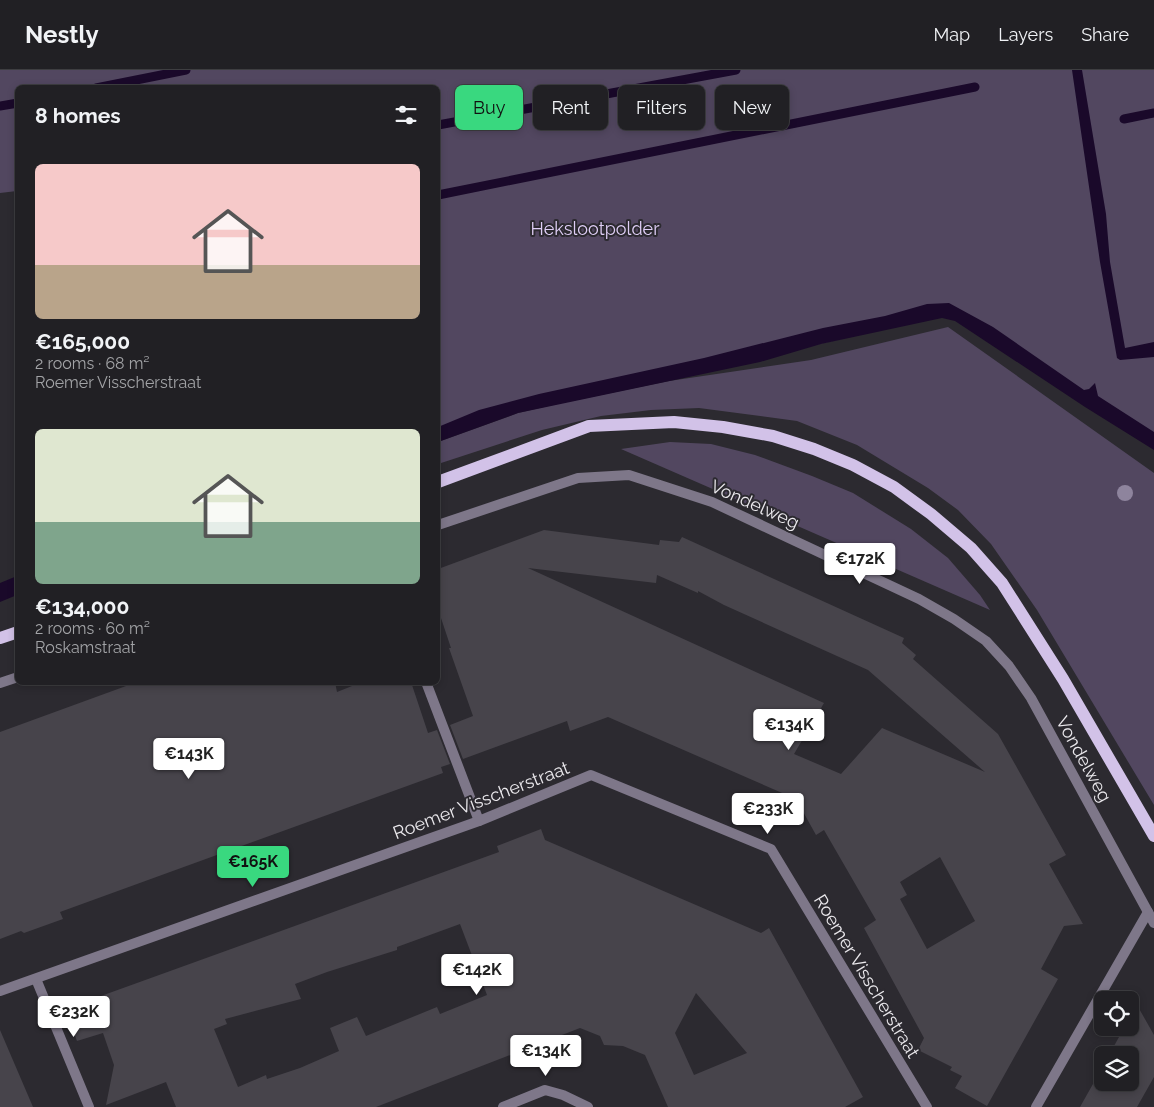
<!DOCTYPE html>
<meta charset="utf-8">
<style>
:root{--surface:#212024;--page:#29282c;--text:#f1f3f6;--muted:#a2a3a6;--line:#3e3e41;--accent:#39d87f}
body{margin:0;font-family:Raleway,sans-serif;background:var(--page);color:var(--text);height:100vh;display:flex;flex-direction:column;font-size:19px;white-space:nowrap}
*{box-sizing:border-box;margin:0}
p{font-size:16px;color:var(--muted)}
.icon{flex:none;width:28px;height:28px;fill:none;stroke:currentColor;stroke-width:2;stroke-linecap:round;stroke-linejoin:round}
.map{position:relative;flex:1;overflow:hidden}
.details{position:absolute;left:15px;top:15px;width:425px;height:600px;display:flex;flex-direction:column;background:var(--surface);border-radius:8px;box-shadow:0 2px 8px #0003,0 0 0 1px var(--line)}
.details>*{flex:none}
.top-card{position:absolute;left:455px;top:15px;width:475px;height:45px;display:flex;gap:10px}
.buttons{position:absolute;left:1094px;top:921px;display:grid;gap:10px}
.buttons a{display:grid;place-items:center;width:45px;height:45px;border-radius:8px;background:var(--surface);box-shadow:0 2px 8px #0003,0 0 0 1px var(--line);font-size:25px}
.price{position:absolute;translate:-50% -42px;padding:0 11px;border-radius:5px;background:#fff;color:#222;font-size:16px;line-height:32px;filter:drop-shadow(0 1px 2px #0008)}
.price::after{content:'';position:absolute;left:50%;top:30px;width:15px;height:11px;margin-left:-8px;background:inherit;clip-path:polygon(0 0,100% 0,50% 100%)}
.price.selected{background:var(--accent);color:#111}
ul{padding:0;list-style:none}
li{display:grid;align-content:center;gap:10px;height:265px;padding:0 20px}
li span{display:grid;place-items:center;height:155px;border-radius:8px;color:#555}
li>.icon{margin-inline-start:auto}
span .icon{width:90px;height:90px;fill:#fffc;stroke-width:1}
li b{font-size:21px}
h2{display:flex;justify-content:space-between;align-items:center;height:60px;padding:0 20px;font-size:21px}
.pill{padding:0 18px;border-radius:8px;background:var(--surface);box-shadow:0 2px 8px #0003,0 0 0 1px var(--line);font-size:18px;line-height:45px}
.pill.selected{background:var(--accent);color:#111}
header{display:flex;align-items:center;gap:30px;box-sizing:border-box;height:70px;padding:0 25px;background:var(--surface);border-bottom:1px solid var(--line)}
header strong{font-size:24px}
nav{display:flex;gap:28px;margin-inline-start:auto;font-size:18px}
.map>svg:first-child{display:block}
.green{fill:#524760}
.water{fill:#1a092a}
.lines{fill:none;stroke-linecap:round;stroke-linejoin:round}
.stream{stroke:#1a092a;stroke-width:9}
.building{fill:#47444b;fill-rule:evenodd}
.minor{stroke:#7e7789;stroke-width:10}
.primary{stroke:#d2c2e8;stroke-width:12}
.tree{fill:#8e849d}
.labels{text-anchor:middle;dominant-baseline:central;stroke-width:4;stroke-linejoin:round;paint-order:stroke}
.park-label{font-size:18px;fill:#dfcef6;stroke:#2c2a30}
.street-label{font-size:18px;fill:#ebe9ed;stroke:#2c2a30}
</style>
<header>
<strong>Nestly</strong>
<nav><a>Map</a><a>Layers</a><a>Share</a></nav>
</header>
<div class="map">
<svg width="1154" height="1037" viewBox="0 0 1154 1037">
<rect width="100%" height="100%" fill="#2c2a30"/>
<g class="green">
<path d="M0 0H1154V372L951 244 481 351 438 366V18H18L17 121 0 123Z"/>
<path d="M948 257 1154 403V735L1037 540 991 474 958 440 928 418 857 375 797 351 699 338 651 340 601 346 542 360 438 394V372L518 343 557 334 669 311 811 290Z"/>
<path d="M670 372 711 374 755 385 812 406 853 423 911 459 948 488 980 525 990 540 621 379Z"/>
</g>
<g class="water">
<path d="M1072 0H1082L1106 144 1110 192 1125 278 1154 272V287L1120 290 1117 288 1100 192Z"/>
<path d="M949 233 993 257 1084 320 1089 319 1095 313 1098 326 1154 362V380L1085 337 955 251 942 248 821 274 760 292 518 343 438 372V357L479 340 539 324 704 288 823 258 885 246 927 234Z"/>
<path d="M17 506V525L0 532V513Z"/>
</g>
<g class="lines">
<g class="stream">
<path d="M96 18 186 0"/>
<path d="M0 36 18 33"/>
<path d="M1124 49 1154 43"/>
<path d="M438 55 736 0"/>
<path d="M438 125 975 17"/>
</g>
</g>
<g class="building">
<path d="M544 460 659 475 660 470 679 472 682 467 904 568 902 573 916 585 913 589 998 664 1066 785 1049 794 1083 854 1064 856 1041 899 1058 909 987 1036 955 1018 962 1006 950 1000 952 997 918 980 924 968 864 858 876 850 824 760 816 765 796 729 608 647 570 661 567 651 463 689 450 655 473 646 449 578H451L438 539V499ZM528 498 656 513 657 505 698 523V521L724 535 868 600 985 702 882 658 841 704 794 684 824 633ZM940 787 975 851 927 879 900 829 907 825 900 812Z"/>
<path d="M137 612H335L337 622 362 612H411L428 663 437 660 450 694 441 697 443 703 60 842 63 849 24 863 21 861 0 869V662Z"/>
<path d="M541 759 545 770 761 863 769 858 863 1027 845 1037H668L645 985 623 976 604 975 600 966 580 958 376 1037H176L166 1012 106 1035 114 995 103 963 77 971 65 939 499 782 497 776ZM460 854 487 925 440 944 437 937 366 966 357 947 330 958 339 981 300 998 267 1009 266 1005 238 1017 214 959 227 954 225 949 301 929 295 914 327 902 397 880V877ZM696 923 747 983 694 1005 675 963Z"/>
<path d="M1137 935 1154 965V1007L1137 1037H1080L1102 998V1012H1130V985H1109L1124 958H1130V947Z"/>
<path d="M0 960 33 1037H0Z"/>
</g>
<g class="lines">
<g class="minor">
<path d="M438 455 578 408 629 405 712 432 919 529 954 549 986 571 1009 596 1031 628 1154 853"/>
<path d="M426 612 479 751"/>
<path d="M0 613 18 607"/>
<path d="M36 909 89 1037"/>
<path d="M0 921 479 751 591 705 771 779 927 1037"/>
<path d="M503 1037 545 1020 563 1025 588 1037"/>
<path d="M1036 1037 1148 842"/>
</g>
<g class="primary">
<path d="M438 412 589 356 674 352 723 357 773 366 814 379 853 395 894 417 931 444 971 478 1002 513 1063 609 1154 766"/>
<path d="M0 568 18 562"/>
</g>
</g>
<circle class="tree" cx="1125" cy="423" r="8"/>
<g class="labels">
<g class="park-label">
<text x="595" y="158">Hekslootpolder</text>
</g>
<g class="street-label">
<text transform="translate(755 434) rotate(24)">Vondelweg</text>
<text transform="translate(1084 689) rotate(61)">Vondelweg</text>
<text transform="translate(481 730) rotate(-21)">Roemer Visscherstraat</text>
<text transform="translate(867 906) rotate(59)">Roemer Visscherstraat</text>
</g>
</g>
</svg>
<div class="buttons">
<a><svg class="icon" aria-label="locate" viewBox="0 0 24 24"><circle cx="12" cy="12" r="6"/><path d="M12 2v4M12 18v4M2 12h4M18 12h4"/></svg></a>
<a><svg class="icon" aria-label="layers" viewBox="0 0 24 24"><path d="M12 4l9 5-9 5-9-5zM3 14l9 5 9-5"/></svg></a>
</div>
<b class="price" style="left:860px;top:515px">€172K</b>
<b class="price" style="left:789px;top:681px">€134K</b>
<b class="price" style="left:189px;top:710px">€143K</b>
<b class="price" style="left:768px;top:765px">€233K</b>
<b class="price selected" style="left:253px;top:818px">€165K</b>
<b class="price" style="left:477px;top:926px">€142K</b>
<b class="price" style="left:74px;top:968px">€232K</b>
<b class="price" style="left:546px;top:1007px">€134K</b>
<div class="top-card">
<a class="pill selected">Buy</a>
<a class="pill">Rent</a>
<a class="pill">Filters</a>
<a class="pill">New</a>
</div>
<section class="details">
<h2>8 homes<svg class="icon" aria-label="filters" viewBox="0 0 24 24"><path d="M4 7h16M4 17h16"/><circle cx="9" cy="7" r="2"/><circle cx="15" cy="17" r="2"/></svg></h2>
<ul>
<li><span style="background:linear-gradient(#f6c9c9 65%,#b9a48a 0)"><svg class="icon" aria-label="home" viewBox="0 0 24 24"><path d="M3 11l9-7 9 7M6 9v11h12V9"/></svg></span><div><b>€165,000</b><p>2 rooms · 68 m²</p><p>Roemer Visscherstraat</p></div></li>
<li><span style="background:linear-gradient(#dfe7d0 60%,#7fa58c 0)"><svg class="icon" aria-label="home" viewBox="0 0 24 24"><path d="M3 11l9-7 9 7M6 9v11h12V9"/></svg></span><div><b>€134,000</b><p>2 rooms · 60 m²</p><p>Roskamstraat</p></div></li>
</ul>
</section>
</div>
